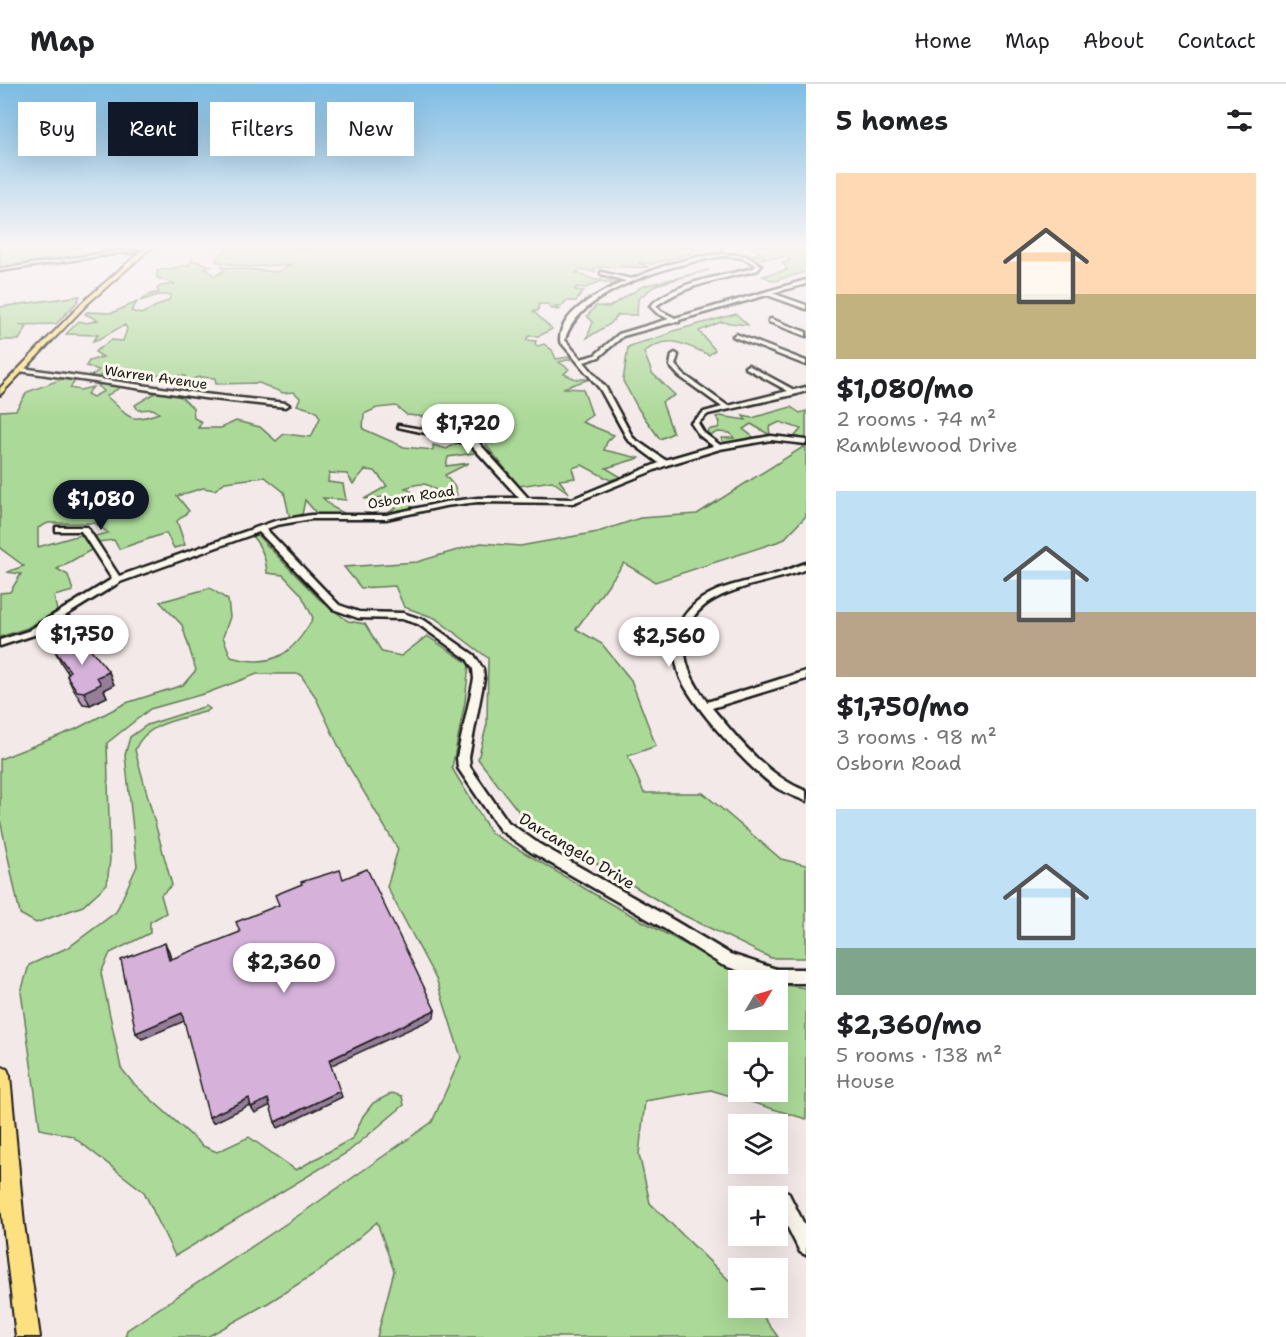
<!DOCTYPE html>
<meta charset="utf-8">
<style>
:root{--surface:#fff;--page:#f2f2f2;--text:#202124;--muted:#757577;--line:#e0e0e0;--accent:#111827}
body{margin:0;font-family:"Shantell Sans",sans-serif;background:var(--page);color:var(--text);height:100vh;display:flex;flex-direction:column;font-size:22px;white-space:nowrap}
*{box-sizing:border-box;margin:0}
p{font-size:20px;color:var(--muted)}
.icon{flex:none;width:33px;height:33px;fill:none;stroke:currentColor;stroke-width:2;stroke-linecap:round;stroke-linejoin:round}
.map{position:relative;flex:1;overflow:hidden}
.details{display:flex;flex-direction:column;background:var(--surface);width:480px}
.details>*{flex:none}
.top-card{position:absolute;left:18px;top:18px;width:570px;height:54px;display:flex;gap:12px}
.needle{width:39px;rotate:52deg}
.controls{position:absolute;left:728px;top:886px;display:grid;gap:12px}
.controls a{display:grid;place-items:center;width:60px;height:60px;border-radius:0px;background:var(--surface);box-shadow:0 6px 24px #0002;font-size:30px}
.price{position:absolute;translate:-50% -51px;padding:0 14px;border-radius:21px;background:#fff;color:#222;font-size:20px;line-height:39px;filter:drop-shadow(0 2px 3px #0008)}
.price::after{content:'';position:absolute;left:50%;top:36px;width:18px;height:14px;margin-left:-9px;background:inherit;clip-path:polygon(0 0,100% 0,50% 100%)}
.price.active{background:var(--accent);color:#fff}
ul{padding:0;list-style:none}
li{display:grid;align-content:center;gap:12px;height:318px;padding:0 30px}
li span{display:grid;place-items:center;height:186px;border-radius:0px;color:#555}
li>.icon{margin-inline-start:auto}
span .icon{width:108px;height:108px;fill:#fffc;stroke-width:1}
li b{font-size:26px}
h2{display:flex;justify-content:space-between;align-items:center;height:72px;padding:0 30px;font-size:26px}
.pill{padding:0 21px;border-radius:0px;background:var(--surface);box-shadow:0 6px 24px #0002;font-size:21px;line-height:54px}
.pill.active{background:var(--accent);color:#fff}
header{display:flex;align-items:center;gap:36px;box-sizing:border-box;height:84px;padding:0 30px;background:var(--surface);border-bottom:2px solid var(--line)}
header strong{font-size:28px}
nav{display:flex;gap:33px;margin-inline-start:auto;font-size:21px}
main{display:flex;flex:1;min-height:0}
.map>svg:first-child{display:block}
.green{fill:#abd997;stroke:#647a5a;stroke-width:1.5;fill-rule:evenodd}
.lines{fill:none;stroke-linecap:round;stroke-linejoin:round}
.stream{stroke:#568390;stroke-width:1.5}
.minor-casing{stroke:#1c1c1c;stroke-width:5}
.major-casing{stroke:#1c1c1c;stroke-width:4}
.minor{fill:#fbf7ec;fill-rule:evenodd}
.major{fill:#fde080;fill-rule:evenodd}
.wall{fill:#b899bc;stroke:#1c1c1c;stroke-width:1.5}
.shaded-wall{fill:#967d99;stroke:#1c1c1c;stroke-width:1.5}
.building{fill:#d6b2db;stroke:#1c1c1c;stroke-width:1.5}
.labels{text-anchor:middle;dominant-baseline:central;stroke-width:6;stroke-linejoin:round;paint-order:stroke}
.far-street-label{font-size:14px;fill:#1c1c1c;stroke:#fbf7ec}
.street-label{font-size:16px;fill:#1c1c1c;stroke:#fbf7ec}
</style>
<header>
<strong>Map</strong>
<nav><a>Home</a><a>Map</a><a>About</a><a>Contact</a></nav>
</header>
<main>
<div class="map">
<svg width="806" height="1253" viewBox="0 0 806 1253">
<rect width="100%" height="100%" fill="#f4e9e9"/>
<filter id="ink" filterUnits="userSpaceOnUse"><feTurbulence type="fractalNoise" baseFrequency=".0167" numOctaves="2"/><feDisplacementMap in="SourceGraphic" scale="12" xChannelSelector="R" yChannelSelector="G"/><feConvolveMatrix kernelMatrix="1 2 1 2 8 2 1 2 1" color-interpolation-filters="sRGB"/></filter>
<g filter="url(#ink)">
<g class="green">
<path d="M0 162H144L0 185Z"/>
<path d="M208 162H728L717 166H692V169L651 180 638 179 648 183C629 184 612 181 594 184L595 188 581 185 576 189 595 196 605 194 619 200 615 201 601 197 586 204 576 203 575 206 584 207 576 217H566L562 222 555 223 560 225 557 226 550 224 548 220H539L538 227H533L552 245 539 252H529L526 256 536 257 535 260 538 262 544 260 552 266 556 275 569 273 572 275 559 278 569 285 564 290 576 295H590L563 304 583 305 592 331 582 338 614 351 607 358 604 366 639 374 606 384 621 393 610 396 582 381 572 384 575 394 559 396 569 409 552 397 519 402 486 361 491 352C478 349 470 355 457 351L460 349 468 351 472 347 460 343 452 347 449 345 451 337 444 336 434 342 435 346 430 347 422 342 427 333 407 331 396 322 377 324 364 330 363 345 404 363 433 366V361L447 365C459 354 469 360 481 368L448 373 446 382 469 379 445 391 455 403 457 411 446 415C429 400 427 396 405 404L412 408 404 412 413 424 390 428 403 417 396 412 364 415 387 402 375 387 365 386 353 400 347 390 329 389 328 398 343 400 346 416 323 414 332 423 344 429 329 431 317 430 305 416 302 431 290 435 284 408 265 393 225 398 215 406 203 404 177 412 189 427 177 437 185 461 174 464 166 449 119 465 114 456 98 458 95 452 108 449 95 439H48L38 444V463L87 449 91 466 57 485 68 491 73 507 54 512 57 527 27 544 0 553V509L10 508 21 490 7 488 24 482 0 464V327L16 326 27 308 62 295 75 297 70 304 80 306 93 303 87 310 93 313 104 307 98 302 105 298 121 303 106 312C130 331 125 341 159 329L153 325 138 326 135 321 158 307 180 312 193 324 194 334 202 338 198 344H221L236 337 260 343 276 357 284 350 311 353 320 334 316 327 297 321 300 314 294 308 283 309 259 299 216 300 215 294 199 293 187 297 185 292 158 291 142 295 130 290 105 289 97 294 91 292 99 286 86 282 89 277 103 273 95 268 111 256 123 257 127 245 125 241C113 246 105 254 93 257L98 251 66 250 79 237 87 239 98 236 85 230 87 228 112 229 137 218 131 227 141 230 169 216 171 211H158L140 217 148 211 159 208 157 205 161 202 175 200 157 194V187L189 181 192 176 211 182 205 184 215 192 224 187 222 183 277 188 293 180 249 183 217 178 216 175 228 164Z"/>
<path d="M751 162H806V188L774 197 763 192 787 186 783 178 790 177 787 173 758 175 766 173 762 171 752 173 751 172 760 168Z"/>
<path d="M709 186 656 201 638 215 637 231H618L610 240 587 254 593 238 587 232 596 222 609 223 643 202Z"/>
<path d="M80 212 77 218 56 240 19 241 27 243 19 256H0V223Z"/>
<path d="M736 230 748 241 721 238 699 247 715 266 709 271C683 260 669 249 644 268L652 289 675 311 662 318 673 349 660 355 639 326 623 297 628 263C643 256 662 255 673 247Z"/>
<path d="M791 323 800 329 806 327V356L795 352 801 345 780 338 769 343 770 351 751 340 743 345 756 355 723 360 722 354H734L730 349 718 348 711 351 706 349 711 345 718 344 720 338 716 333 720 332 746 336 743 332 752 334Z"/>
<path d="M803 363 806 364V432L783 456 655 498 624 479 576 545 602 560 631 596 656 662 628 672 644 709H703L781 775 806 781V874H771L677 828 526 737 478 675 487 640 488 574 435 534 404 523 395 502 361 504 344 483 417 478 481 459 520 462 598 448 640 434 697 430Z"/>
<path d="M257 451 319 515 348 537 365 540 382 568 401 572 427 552 469 580 465 618 452 684 491 749 611 820 753 897H738V936H777V900L806 904V1035L711 1006 645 1017 639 1070 650 1119 738 1205V1224H757L778 1253H377L394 1187 377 1138 322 1185 268 1219 207 1253H125L127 1246 308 1125 432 1038 461 973 437 897 387 803 398 765 346 678 315 612 300 590H257L207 609 150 625 107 659 110 775 107 800 83 822 36 839 20 830 0 735V675L76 645 126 619 183 601 196 586 182 541 160 518 210 504 228 516 230 533 223 553 231 573C273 585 293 570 313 534L301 510 283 491 267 489C266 474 262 464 252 452ZM738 969H777V1008H738Z"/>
<path d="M206 622 210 625 205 628C180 635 145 639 135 666L172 801 161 811 166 829 150 838V849L110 869 101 889 121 984 133 999 203 1062 217 1068 249 1053 296 1086 353 1054 363 1032 373 1019 392 1009 402 1012 404 1021 348 1068 175 1172 144 1108 72 1052 40 1045 21 908 29 881 69 863 116 828 137 782 125 671 130 653 147 641Z"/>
</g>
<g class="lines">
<path class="stream" d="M286 162 307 165 326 162"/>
<defs>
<g id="minor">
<path d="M119 167 144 168 119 169 0 187V185Z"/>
<path d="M723 170 746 172 761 181 758 186C723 195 685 200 656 222L661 227 675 234 806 196V200L772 209 806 221V225L767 211 679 236V238H674L623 252 599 273 584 278 606 304 633 354 665 376 713 362 699 351 691 339 704 328 722 323 679 292 670 282 672 271 675 269 678 271 675 281 683 290 728 322 788 307 746 284 745 283 748 281 794 306 806 303V307L797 310 708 330 698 339 704 349 720 361 771 352 806 356V360L771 356 720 365 667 381 573 419 478 418 445 422 386 435H311L277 441 266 445 339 521 359 528 403 529 424 536 474 571 483 585 484 595 469 673 470 683 508 738 539 760 675 837 730 870 776 885H806V899H777V897H770L722 881 665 845 531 768 500 746 458 684 457 673 474 595 473 585 467 575 418 540 402 535 358 534 333 525 259 448 120 498 34 551 0 562V556L28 547 112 495 81 447H56V443H87L119 492 275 437 311 431H386L445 418 478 414H519L472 362 448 354 398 343V341L449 350 478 358 528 414 572 415 659 379 628 356 600 305 560 257C559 227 603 207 626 197L601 190V188L631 195 667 181 697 173ZM723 172 743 174 756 181 754 184C720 193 677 197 650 222L657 229 669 235 619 250 595 271 581 275 565 256C578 205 677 179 723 172Z"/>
<path d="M771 235 806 248V252L769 238V236Z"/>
<path d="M736 250 806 277V281L734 253 733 252Z"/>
<path d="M22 284 204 310 286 319 289 321 286 323 204 314 20 287 19 286Z"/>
<path d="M806 479V485C768 502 693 502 685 554 682 579 693 598 707 618L806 587V595L712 624C738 655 767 692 806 707V717C796 713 786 709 777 704 749 685 695 625 681 595 672 573 672 544 689 526 711 501 746 499 776 490 786 487 796 482 806 479Z"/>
<path d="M782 1106 788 1108 806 1144V1171L800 1168 777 1122V1113H774L776 1108Z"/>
</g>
<g id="major">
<path d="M147 162H153L87 220 0 311V304L83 218Z"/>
<path d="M0 982 7 985 10 992 24 1140 40 1253H16L0 1114Z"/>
</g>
</defs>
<use href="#minor" class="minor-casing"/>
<use href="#major" class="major-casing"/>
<use href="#minor" class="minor"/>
<use href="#major" class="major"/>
</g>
<path class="wall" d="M75 563 109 588 114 601 104 606 107 613 90 621 83 620 73 605 67 592 68 589 62 580 55 567Z"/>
<g class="shaded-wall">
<path d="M109 588 114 601 104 606 107 613 90 621 84 608 97 593Z"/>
<path d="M165 859 169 867 173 884 169 876Z"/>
<path d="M435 926 434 934 330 982 329 976Z"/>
<path d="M182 929 187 936 142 955 136 949Z"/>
<path d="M340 1007 342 1013 278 1044 275 1038Z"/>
<path d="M249 1014 252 1020 213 1039 209 1033Z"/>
<path d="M268 1015 271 1021 255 1029 251 1023Z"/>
</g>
<g class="building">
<path d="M85 558 109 588 97 593 101 600 84 608 77 607 67 592 70 587 55 567 72 559 75 563Z"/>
<path d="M367 785 435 926 329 976 340 1007 275 1038 268 1015 251 1023 249 1014 209 1033 182 929 136 949 121 876 165 859 169 876 240 848 236 838 279 821 275 811 302 800 301 798 340 786 343 795Z"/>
</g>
</g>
<linearGradient id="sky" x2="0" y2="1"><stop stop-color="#7dbce4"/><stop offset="0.48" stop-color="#faf5f5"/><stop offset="1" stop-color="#faf5f5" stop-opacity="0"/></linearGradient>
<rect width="806" height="337" fill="url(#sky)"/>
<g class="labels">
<g class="far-street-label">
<text transform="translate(156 293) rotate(8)">Warren Avenue</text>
<text transform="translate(411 413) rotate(-9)">Osborn Road</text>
</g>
<g class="street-label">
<text transform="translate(577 767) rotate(31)">Darcangelo Drive</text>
</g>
</g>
</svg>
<div class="controls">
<a><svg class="needle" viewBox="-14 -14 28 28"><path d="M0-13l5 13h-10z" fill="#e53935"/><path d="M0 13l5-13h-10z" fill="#757577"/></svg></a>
<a><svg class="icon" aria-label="locate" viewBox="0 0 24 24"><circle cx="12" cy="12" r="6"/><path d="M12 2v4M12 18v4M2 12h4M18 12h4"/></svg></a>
<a><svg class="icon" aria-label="layers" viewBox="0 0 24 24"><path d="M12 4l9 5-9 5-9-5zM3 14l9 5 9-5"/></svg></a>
<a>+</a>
<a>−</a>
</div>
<b class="price" style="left:468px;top:371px">$1,720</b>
<b class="price active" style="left:101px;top:447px">$1,080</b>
<b class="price" style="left:82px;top:582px">$1,750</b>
<b class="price" style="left:669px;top:584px">$2,560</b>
<b class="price" style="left:284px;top:910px">$2,360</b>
<div class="top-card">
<a class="pill">Buy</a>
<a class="pill active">Rent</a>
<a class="pill">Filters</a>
<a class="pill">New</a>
</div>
</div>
<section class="details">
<h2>5 homes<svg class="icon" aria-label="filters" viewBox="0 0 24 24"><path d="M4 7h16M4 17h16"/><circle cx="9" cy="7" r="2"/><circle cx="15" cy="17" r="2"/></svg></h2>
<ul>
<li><span style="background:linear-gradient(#ffd9b3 65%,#c2b280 0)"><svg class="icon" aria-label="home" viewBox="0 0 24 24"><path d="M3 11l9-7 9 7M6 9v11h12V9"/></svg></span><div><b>$1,080/mo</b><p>2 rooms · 74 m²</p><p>Ramblewood Drive</p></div></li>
<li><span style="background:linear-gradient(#bfe0f5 65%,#b9a48a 0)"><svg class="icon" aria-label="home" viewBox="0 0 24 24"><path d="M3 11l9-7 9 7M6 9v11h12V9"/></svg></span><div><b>$1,750/mo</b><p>3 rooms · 98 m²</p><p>Osborn Road</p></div></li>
<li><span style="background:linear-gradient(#bfe0f5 75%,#7fa58c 0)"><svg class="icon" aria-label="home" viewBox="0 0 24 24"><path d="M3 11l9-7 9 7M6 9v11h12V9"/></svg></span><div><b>$2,360/mo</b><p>5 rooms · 138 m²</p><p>House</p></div></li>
</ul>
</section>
</main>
